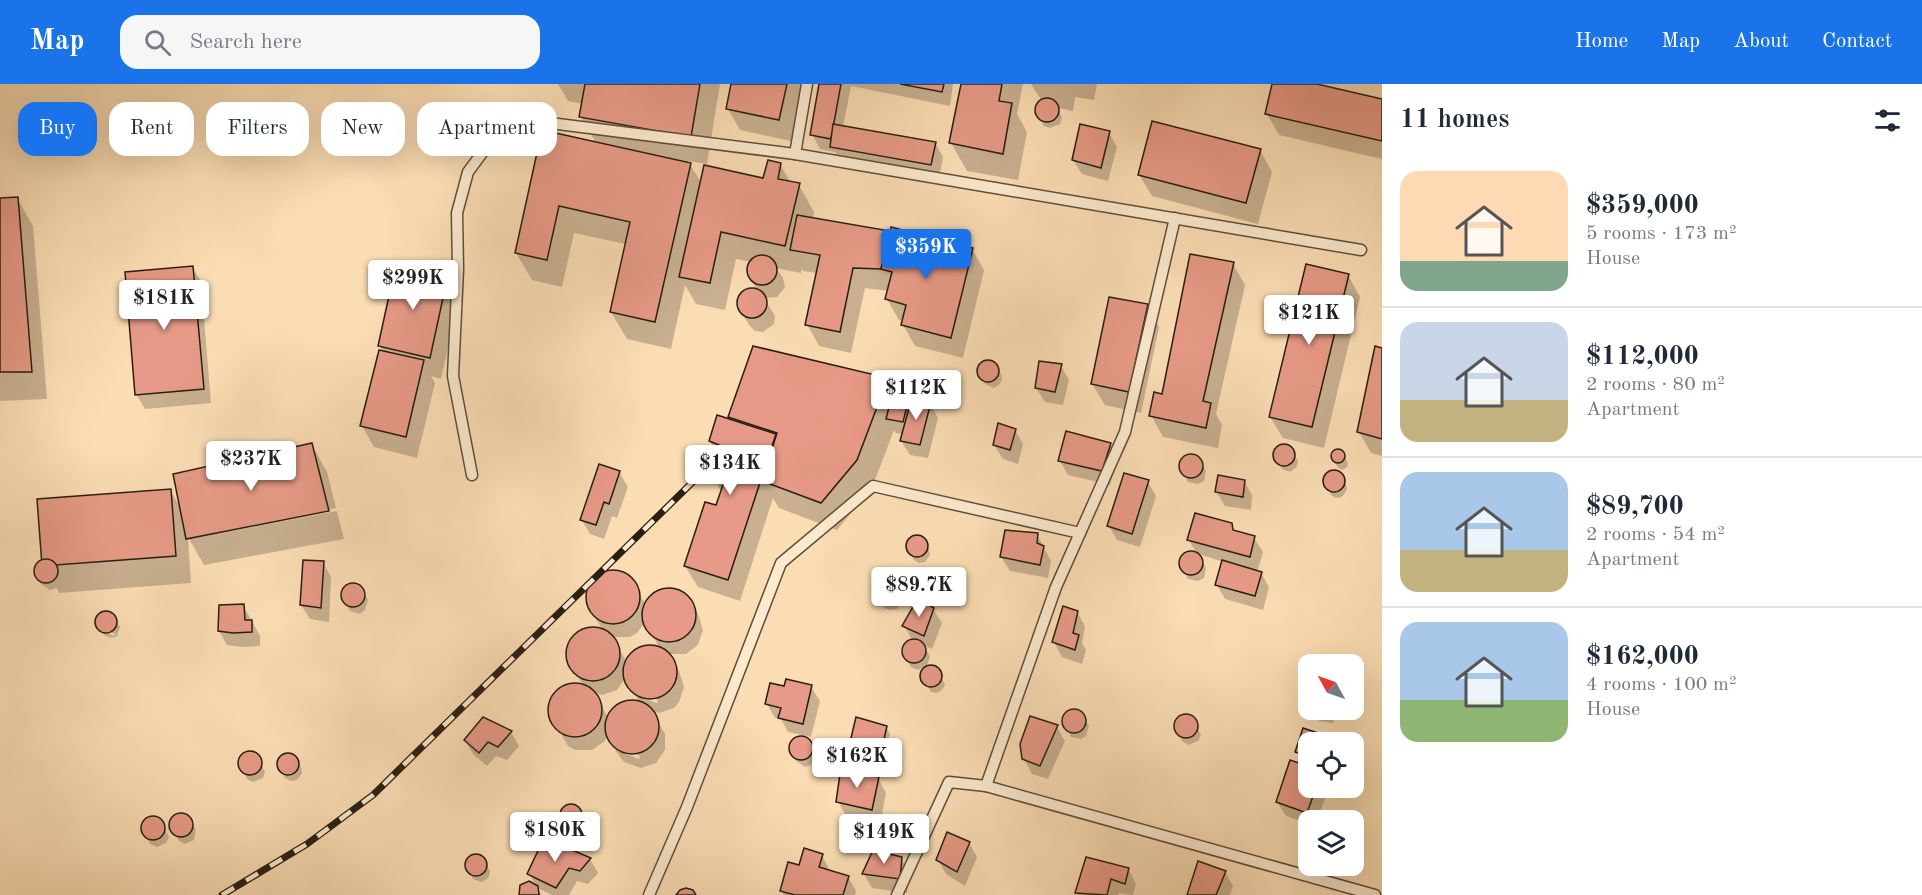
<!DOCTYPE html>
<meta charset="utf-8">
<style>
:root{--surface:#fff;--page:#f6f6f7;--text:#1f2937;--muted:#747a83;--line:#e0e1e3;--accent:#1a73e8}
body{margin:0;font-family:"Old Standard TT",serif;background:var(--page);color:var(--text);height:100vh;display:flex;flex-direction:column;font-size:22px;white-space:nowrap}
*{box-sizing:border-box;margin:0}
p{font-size:20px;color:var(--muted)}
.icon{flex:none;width:33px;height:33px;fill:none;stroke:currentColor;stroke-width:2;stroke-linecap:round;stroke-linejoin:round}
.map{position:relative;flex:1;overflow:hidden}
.sheet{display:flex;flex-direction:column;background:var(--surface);width:540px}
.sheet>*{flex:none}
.top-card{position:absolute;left:18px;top:18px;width:570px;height:54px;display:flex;gap:12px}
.needle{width:39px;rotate:310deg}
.buttons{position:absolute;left:1298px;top:570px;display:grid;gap:12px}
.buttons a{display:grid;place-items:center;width:66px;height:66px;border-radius:12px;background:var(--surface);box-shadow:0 6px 24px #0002;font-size:30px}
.price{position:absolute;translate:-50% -51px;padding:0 14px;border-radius:6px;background:#fff;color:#222;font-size:20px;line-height:39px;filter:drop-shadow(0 2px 3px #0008)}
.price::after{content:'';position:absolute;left:50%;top:36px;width:18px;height:14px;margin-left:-9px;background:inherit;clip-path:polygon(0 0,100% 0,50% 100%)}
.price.active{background:var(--accent);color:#fff}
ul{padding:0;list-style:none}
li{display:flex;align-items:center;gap:18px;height:150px;padding:0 18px}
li+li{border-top:2px solid var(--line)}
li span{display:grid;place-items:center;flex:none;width:168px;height:120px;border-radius:18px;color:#555}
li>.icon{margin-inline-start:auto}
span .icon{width:72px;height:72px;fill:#fffc;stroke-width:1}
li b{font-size:26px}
h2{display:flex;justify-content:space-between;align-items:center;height:72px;padding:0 18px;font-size:26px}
.pill{padding:0 21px;border-radius:18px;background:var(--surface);box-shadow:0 6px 24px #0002;font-size:21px;line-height:54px}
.pill.active{background:var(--accent);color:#fff}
header{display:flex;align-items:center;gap:36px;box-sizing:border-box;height:84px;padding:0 30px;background:var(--accent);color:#fff}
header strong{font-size:28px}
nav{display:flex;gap:33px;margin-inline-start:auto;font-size:21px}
.search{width:420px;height:54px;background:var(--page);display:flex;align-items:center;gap:15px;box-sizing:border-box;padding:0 21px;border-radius:18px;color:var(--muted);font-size:22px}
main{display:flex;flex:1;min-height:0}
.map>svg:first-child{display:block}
.shadow{fill:#0003;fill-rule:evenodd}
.building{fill:#e79a87;stroke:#291e11;stroke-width:1.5}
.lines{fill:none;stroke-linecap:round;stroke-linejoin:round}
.lane-casing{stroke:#5e4e3a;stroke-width:13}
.lane{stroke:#fce9ce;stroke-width:10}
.rail-casing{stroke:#291e11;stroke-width:7}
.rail{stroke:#fce9ce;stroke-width:4.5;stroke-dasharray:14;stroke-linecap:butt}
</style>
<header>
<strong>Map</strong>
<div class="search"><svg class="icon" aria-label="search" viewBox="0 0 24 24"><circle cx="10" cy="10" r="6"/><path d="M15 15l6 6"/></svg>Search here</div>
<nav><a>Home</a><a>Map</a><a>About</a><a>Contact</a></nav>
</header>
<main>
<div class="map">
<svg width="1382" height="811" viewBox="0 0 1382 811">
<rect width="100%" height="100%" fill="#fbddb4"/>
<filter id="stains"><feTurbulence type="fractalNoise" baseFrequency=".00333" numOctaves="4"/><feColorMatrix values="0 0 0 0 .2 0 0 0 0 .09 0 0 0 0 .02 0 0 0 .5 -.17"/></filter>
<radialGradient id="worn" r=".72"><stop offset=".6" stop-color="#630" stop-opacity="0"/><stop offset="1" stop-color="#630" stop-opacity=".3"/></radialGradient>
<g class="shadow">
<path d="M558 0H720L707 80 688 77 702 100 765 96 780 80 791 99 799 101 814 128 813 135 891 148 972 165 984 186 963 274 915 262 903 241 904 238 899 236 887 215 889 207 865 204 851 269 819 262 807 240 817 189 803 187 802 184 801 189 776 184 783 194 785 203 777 213 764 214 775 232 774 240 763 248 755 247 749 241 738 221 740 212 748 206 758 208 750 193 748 183 751 178 736 175 725 226 696 220 685 201 671 265 627 255 611 228 626 160 574 149 562 203 532 196 516 169 596 59 581 33 583 20 568 17Z"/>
<path d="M733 0H803L791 57 740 46 728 25Z"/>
<path d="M821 0H953L950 22 851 2 843 43 935 59 943 73 939 95 840 77 835 68 820 65 812 50Z"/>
<path d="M962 0H1023L1017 30 1027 48 1018 96 967 87 951 59Z"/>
<path d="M1031 0H1097L1094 16 1075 13 1073 27 1058 24 1062 34 1060 40 1050 44 1044 42 1036 28 1039 18 1042 17Z"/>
<path d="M1274 0H1311L1382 17V75L1279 51 1267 30Z"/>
<path d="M1109 49 1117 63 1108 97 1082 90 1073 76Z"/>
<path d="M1260 66 1272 88 1258 140 1152 112 1139 91Z"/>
<path d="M17 114 33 142 47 315 0 317V115Z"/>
<path d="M1233 180 1245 201 1216 330 1222 341 1218 364 1163 353 1151 331Z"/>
<path d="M192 183 201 197 211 319 145 325 136 310Z"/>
<path d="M1348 191 1360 213 1324 364 1283 354 1270 333Z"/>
<path d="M447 192 459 214 441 295 431 292 435 299 417 374 374 363 362 342 383 268 380 262Z"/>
<path d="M1147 222 1159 243 1141 329 1105 321 1092 300Z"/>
<path d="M754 264 887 295 896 309 909 312 913 318 930 319 938 334 928 374 910 371 901 357 903 350 896 349 894 346 872 404 837 446 779 424 773 414 740 517 698 503 685 482 717 423 722 409 711 389 717 369 710 357 732 337 729 333Z"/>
<path d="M1382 265V372L1371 369 1359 348Z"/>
<path d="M988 278 996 282 1001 290 1002 296 999 301 994 304 985 300 979 287 983 280Z"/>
<path d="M1061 282 1069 296 1063 321 1045 318 1036 304Z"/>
<path d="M1015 346 1023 360 1018 380 1003 375 994 361Z"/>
<path d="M1110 360 1118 374 1110 401 1068 391 1060 377Z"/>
<path d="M312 361 327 388 344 455 204 481 188 453 191 499 59 509 57 504 50 506 41 500 37 493V483L43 476 170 406 181 425ZM336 424 337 427 195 454V451Z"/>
<path d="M1285 362 1290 364 1298 377 1297 383 1290 388 1282 385 1275 372 1277 366Z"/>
<path d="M1337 366 1343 368 1348 380 1347 383 1342 386 1338 384 1332 373 1333 369Z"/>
<path d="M1189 371 1198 374 1206 387 1204 397 1198 400 1188 398 1181 384 1183 375Z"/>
<path d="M619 388 628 403 617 434 612 432 604 455 590 450 582 436Z"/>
<path d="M1331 388 1337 389 1346 400 1347 406 1342 413 1336 414 1331 411 1327 403 1325 394Z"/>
<path d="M1244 397 1252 411 1251 426 1225 422 1216 407Z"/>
<path d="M1148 398 1156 412 1140 463 1117 456 1109 442Z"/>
<path d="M1231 441 1236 448 1254 454 1263 468 1257 488 1261 489 1269 503 1263 526 1225 515 1217 501 1224 478 1198 470 1206 484 1204 494 1198 497 1188 495 1180 481 1183 471 1188 468 1197 470 1189 456Z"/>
<path d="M1037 450 1051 477 1048 494 1010 487 1001 473Z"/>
<path d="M914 453 920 454 929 465 930 471 925 478 919 479 914 476 910 469 908 460Z"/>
<path d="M323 478 331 493 329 538 310 535 301 521Z"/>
<path d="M603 489H620L628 492 646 521 652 511 659 507 676 506 689 515 698 530 703 546 698 561 686 570H669L679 587 684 603 679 618 674 624 659 629 651 626 665 650V666L656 679 641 684 624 678 615 666 639 675 640 672 614 663V664L608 650 605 657 592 666H575L568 662 550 631 552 614 558 607 566 602H584L571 583 568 566 571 557 584 546 592 544 604 548 591 527 588 518 590 501ZM645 538 659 563 649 562 640 564 633 568 627 578 611 553H630L637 549ZM626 593 630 606 658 616 657 619 636 612 640 620 631 618 623 619 615 624 608 634 594 608 602 611 617 606Z"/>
<path d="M888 497 896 502 901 509 902 516 897 525 890 526 884 524 876 510 879 500Z"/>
<path d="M350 500 360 503 368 516 365 526 360 530 350 527 342 513 345 504Z"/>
<path d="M243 521 260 552V562L242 563 227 561 219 547Z"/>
<path d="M933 525 942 539 932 565 923 561 930 572 927 582 918 586 911 583 904 570 906 560 913 557 904 542Z"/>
<path d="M107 528 112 530 120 543 117 552 112 554 104 551 101 547 114 552 115 550 99 543 97 538 99 532Z"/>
<path d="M1077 528 1085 542 1082 559 1086 566 1082 580 1062 573 1054 558Z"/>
<path d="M931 583 939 588 945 601 942 606 937 609 931 608 922 592 924 587Z"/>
<path d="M811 603 820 617 811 653 788 648 781 635 775 634 767 620 786 604Z"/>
<path d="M1075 626 1081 629 1089 642 1086 652 1081 655 1071 653 1063 636 1066 630Z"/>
<path d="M1312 626H1336L1333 639 1319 637Z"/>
<path d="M1186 631 1192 633 1201 651 1198 657 1189 661 1183 658 1175 644 1177 635Z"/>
<path d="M886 643 890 650 885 670 857 661 853 654Z"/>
<path d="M1057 643 1065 657 1048 695 1032 690 1024 675Z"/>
<path d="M1304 646 1326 653 1329 658H1308V704H1329L1317 736H1308V740L1286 732 1277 718 1305 682 1297 668Z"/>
<path d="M511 648 519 662 507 676 496 672 487 682 474 671 465 657Z"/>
<path d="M805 654 810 659 817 673 811 681 805 683 796 677 790 663 795 655Z"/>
<path d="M251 668 257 671 265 688 263 694 253 698 247 695 239 678 242 672Z"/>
<path d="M285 671H291L301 683 302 689 297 696 291 697 285 694 281 686 279 678Z"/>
<path d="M878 694 886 709 880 740 846 732 838 717Z"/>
<path d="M568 722H574L583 733 584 739 579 747H573L568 744 564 737 562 728Z"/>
<path d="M179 731 188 733 196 746 194 756 185 760 179 757 171 744 173 734Z"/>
<path d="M154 733 160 736 169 753 166 759 157 763 150 760 143 747 145 737Z"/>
<path d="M895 734 901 735 906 738 911 752 909 758 900 760 893 754 889 746V741Z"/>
<path d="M969 759 977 773 965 802 946 790 938 776Z"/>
<path d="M822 771 830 788 848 793 856 807 855 811H784L781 806 800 783Z"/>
<path d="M477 772 482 774 490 787 489 793 482 798 473 795 467 781 469 776Z"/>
<path d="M901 774 909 789 907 809 872 804 864 790Z"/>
<path d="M590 775 598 789 588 800 577 797 569 811H552L538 804 541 811H521L537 803 529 790Z"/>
<path d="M1128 785 1136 800 1133 811 1119 809 1118 811H1078L1077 809Z"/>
<path d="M1225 788 1233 802 1230 811H1189Z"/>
</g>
<g class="building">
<path d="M585 0H700L691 53 579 33Z"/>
<path d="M731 0H787L779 36 726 25Z"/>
<path d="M819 0H841L831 55 810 51Z"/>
<path d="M900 0H944L942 8Z"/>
<path d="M961 0H1002L999 17 1012 19 1003 70 949 59Z"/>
<path d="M1272 0H1317L1382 15V57L1265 30Z"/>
<circle cx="1047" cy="26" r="12"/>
<path d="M1152 37 1261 65 1246 119 1138 91Z"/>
<path d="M833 40 936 58 931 81 830 63Z"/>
<path d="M1080 40 1110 47 1101 84 1072 76Z"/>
<path d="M542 46 691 79 655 238 610 228 630 138 559 122 547 176 515 169Z"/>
<path d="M768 76 781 79 778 95 800 99 785 162 721 148 710 199 679 193 704 81 763 94Z"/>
<path d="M18 113 32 288H0V114Z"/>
<path d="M797 131 890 147 881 185 853 184 840 248 805 241 820 171 790 166Z"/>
<path d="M891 143 973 164 951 254 901 241 906 221 885 215 892 188 881 185Z"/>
<path d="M1190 170 1234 178 1203 317 1211 319 1206 344 1149 332 1154 308 1162 310Z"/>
<circle cx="762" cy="186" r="15"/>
<path d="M396 180 448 191 430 274 378 262Z"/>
<path d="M1306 180 1349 190 1312 343 1269 333Z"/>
<path d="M193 182 204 305 135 311 125 188Z"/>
<circle cx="752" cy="219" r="15"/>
<path d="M1109 213 1148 220 1129 308 1091 300Z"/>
<path d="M753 262 888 294 857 376 821 419 762 397 777 349 728 333Z"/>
<path d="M1375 262 1382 264V355L1357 348Z"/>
<path d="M379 266 424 276 406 353 360 342Z"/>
<circle cx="988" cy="287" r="11"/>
<path d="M1039 277 1062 280 1055 308 1035 304Z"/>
<path d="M893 307 910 310 903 338 886 335Z"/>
<path d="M912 313 931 318 920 361 900 357Z"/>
<path d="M717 331 776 350 728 496 684 482 705 418 716 421 725 395 709 390 719 361 709 357Z"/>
<path d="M998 339 1016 345 1010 366 993 361Z"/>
<path d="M1066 347 1111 359 1102 387 1058 377Z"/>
<path d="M312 359 329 427 186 455 173 390Z"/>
<circle cx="1284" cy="371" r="11"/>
<circle cx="1338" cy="372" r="7"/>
<circle cx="1191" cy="382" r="12"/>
<path d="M599 380 620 387 609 420 604 418 596 441 580 436Z"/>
<circle cx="1334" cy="397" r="11"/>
<path d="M1124 389 1149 396 1132 450 1107 442Z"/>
<path d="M1218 391 1245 396 1243 413 1215 408Z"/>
<path d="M171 405 176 472 42 482 37 415Z"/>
<path d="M1195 429 1232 439 1233 446 1255 452 1250 473 1187 456Z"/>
<path d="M1005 446 1038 449 1037 459 1044 462 1040 481 1000 473Z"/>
<circle cx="917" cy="462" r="11"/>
<circle cx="1191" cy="479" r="12"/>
<circle cx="46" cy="487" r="12"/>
<path d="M303 476 324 477 321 524 300 521Z"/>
<path d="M1222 476 1262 488 1255 512 1215 501Z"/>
<circle cx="613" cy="513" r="27"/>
<circle cx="887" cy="508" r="12"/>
<circle cx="353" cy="511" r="12"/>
<circle cx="669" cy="531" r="27"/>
<path d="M918 514 934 524 924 552 902 542Z"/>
<path d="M244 520 245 536H252V548L233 549 218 547 219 521Z"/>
<path d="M1063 522 1078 527 1073 549 1079 551 1075 566 1052 558Z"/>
<circle cx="106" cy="538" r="11"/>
<circle cx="593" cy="570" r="27"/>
<circle cx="914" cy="567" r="12"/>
<circle cx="650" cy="588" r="27"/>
<circle cx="931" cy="592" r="11"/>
<path d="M786 595 812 601 803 640 778 634 781 624 765 620 770 599 784 602Z"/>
<circle cx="575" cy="626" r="27"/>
<circle cx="632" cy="643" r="27"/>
<circle cx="1074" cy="637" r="12"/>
<circle cx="1186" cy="642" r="12"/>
<path d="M1030 632 1058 641 1040 682 1022 675 1020 660Z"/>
<path d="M483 633 512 647 498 663 488 658 479 669 464 656Z"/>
<path d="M856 633 887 642 882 664 851 654Z"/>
<path d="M1303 644 1327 652 1325 658H1308V672L1295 668Z"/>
<circle cx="801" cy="664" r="12"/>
<circle cx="250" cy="679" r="12"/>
<circle cx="288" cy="680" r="11"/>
<path d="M1290 676 1308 682V704H1316L1307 729 1276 718Z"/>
<path d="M841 683 879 693 872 726 836 718Z"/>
<circle cx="571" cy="731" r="11"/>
<circle cx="181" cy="741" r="12"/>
<circle cx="153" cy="744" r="12"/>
<circle cx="898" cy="743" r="11"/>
<path d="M947 748 970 758 957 788 936 776Z"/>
<path d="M544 754 591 774 580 787 569 784 556 804 527 790Z"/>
<path d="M804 764 823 770 819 783 849 792 843 811H795L780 807 788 778 799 781Z"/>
<path d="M873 766 902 773 900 795 862 790Z"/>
<circle cx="476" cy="781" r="11"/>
<path d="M1086 773 1129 784 1125 800 1111 795 1107 811 1075 809Z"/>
<path d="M1198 777 1226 787 1216 811H1187Z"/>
<path d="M529 797 538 802 539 811H519L520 801Z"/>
<path d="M686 804 693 806 696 811H676L680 806Z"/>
</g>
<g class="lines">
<defs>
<g id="lane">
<path d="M795 70 807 0"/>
<path d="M1175 134 1125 348 1056 503 986 702 1375 811"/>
<path d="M472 391 453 292 458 185 457 129 468 88 488 61 517 45 550 39 795 70 1361 166"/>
<path d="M649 811 687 723 781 479 873 402 1080 449"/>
<path d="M897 811 949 698 986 702"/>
</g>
</defs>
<use href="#lane" class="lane-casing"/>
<use href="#lane" class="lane"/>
<defs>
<path id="rail" d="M222 811 307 760 373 711 703 388"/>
</defs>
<use href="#rail" class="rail-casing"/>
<use href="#rail" class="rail"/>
</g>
<rect width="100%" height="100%" filter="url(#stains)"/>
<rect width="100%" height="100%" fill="url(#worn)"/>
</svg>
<div class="buttons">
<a><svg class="needle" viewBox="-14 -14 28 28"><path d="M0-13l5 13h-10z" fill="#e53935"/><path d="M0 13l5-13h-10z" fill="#747a83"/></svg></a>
<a><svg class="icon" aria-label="locate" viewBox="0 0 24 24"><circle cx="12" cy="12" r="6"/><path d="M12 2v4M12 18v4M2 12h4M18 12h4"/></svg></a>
<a><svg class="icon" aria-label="layers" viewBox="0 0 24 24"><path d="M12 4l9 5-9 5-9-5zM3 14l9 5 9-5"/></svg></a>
</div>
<b class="price active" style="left:926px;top:196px">$359K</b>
<b class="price" style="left:413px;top:227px">$299K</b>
<b class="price" style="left:164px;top:247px">$181K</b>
<b class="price" style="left:1309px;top:262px">$121K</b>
<b class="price" style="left:916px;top:337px">$112K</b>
<b class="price" style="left:251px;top:408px">$237K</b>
<b class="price" style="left:730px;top:412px">$134K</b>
<b class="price" style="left:919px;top:534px">$89.7K</b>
<b class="price" style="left:857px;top:705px">$162K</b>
<b class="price" style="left:555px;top:779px">$180K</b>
<b class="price" style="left:884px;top:781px">$149K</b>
<div class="top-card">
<a class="pill active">Buy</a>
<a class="pill">Rent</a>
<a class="pill">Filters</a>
<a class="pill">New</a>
<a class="pill">Apartment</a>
</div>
</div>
<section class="sheet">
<h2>11 homes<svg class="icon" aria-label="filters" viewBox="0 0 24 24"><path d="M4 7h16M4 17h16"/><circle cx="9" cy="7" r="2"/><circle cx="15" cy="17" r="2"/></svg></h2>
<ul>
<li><span style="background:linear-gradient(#ffd9b3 75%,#7fa58c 0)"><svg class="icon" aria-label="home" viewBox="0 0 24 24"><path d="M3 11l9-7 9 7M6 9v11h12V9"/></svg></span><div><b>$359,000</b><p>5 rooms · 173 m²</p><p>House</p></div></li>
<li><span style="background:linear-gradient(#c9d6e8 65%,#c2b280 0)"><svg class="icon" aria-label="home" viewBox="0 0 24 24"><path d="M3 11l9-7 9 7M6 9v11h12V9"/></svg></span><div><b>$112,000</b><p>2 rooms · 80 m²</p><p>Apartment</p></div></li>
<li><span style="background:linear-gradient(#a9c7e8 65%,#c2b280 0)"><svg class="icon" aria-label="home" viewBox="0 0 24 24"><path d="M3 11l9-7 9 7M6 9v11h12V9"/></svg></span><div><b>$89,700</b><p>2 rooms · 54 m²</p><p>Apartment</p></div></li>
<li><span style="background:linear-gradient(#a9c7e8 65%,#8fb573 0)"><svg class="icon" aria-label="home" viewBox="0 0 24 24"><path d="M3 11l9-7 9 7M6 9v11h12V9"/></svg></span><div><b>$162,000</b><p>4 rooms · 100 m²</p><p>House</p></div></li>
</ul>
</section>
</main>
